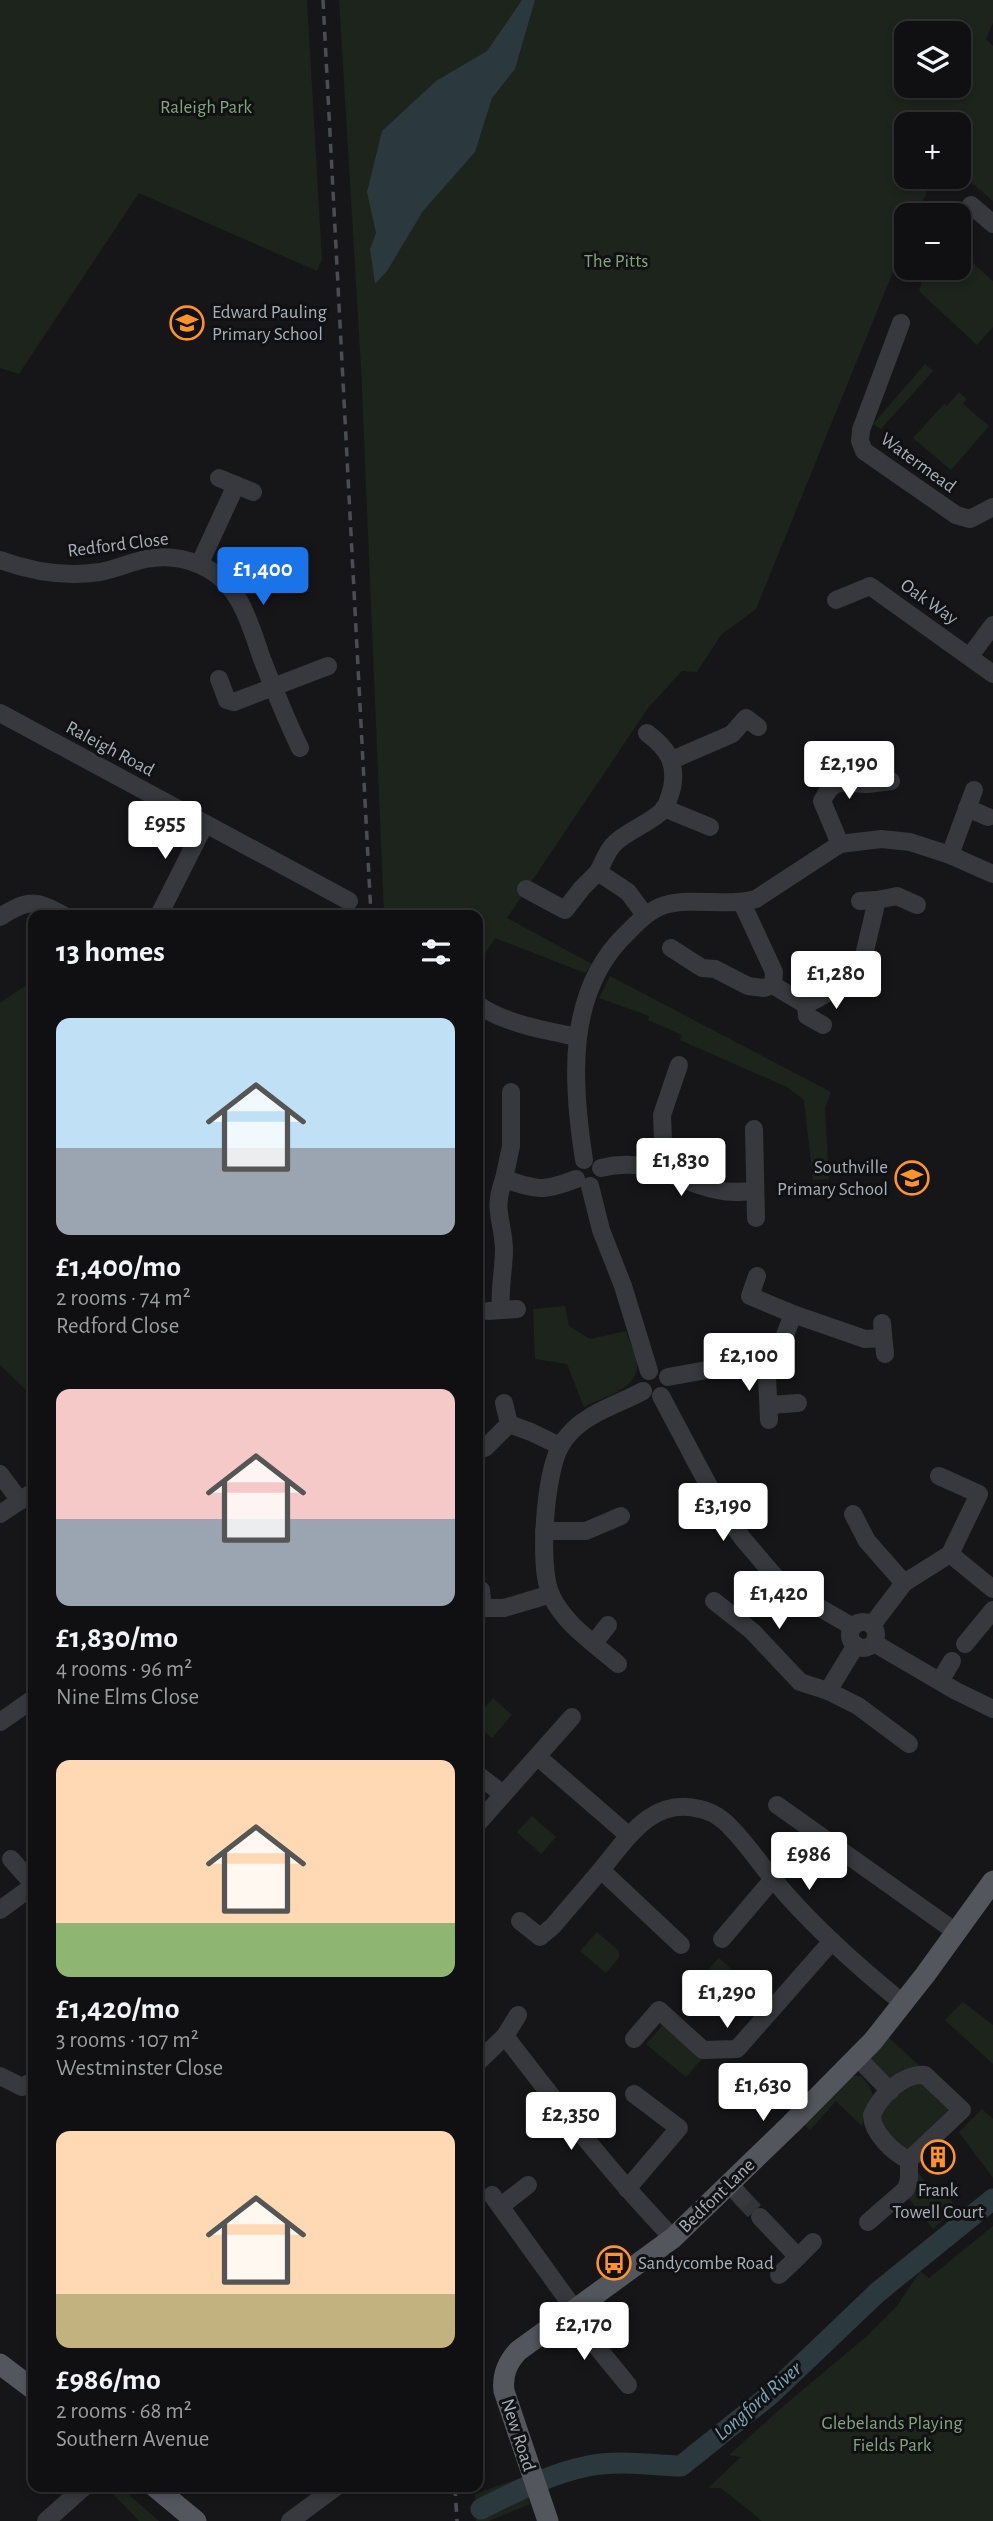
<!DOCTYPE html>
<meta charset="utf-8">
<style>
:root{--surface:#101012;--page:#1e1e20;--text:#f1f3f6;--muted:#9c9d9f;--line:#303032;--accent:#1a73e8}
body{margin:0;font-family:"Alegreya Sans",sans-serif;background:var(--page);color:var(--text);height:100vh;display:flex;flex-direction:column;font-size:26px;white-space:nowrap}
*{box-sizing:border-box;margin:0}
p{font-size:23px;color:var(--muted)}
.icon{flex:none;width:38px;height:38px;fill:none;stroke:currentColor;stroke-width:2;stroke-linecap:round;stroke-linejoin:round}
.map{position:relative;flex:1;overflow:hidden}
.side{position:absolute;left:28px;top:910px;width:455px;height:1582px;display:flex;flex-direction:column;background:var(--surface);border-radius:14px;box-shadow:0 4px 10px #0003,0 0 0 2px var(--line)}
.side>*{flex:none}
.tools{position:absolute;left:894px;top:21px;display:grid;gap:14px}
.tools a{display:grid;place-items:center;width:77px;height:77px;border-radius:14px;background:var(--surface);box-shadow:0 4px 10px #0003,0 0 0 2px var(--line);font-size:35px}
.price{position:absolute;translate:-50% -60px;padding:0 16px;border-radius:7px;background:#fff;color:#222;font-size:23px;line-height:46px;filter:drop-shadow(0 2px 4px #0008)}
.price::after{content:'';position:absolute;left:50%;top:42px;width:21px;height:16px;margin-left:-10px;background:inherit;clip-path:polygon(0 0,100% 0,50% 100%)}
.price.active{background:var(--accent);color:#fff}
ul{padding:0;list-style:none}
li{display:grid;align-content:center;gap:14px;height:371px;padding:0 28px}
li span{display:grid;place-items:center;height:217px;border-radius:14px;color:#555}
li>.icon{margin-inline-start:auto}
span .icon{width:126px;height:126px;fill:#fffc;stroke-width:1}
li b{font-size:30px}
h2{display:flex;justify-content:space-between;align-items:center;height:84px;padding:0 28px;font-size:30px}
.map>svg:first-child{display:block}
.green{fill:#1c241c;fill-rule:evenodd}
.water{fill:#2b383d}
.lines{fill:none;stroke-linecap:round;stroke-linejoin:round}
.river{stroke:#2b383d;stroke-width:21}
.minor-tunnel{stroke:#333538;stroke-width:18;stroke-dasharray:18 9;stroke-linecap:butt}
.minor{stroke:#37393e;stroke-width:18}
.major{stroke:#53565d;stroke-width:21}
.rail{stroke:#4a4d53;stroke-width:3.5;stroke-dasharray:9 7;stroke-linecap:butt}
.labels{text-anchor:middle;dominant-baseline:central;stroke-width:6;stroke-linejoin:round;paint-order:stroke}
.park-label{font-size:19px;fill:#81a57d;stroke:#111113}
.poi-label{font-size:19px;fill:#a7b0b9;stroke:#111113;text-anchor:start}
.street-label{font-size:19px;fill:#a7b0b9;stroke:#111113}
.water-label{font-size:21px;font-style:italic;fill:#7ca4b6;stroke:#111113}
</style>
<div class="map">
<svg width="993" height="2521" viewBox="0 0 993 2521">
<rect width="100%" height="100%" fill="#161618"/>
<g class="green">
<path d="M0 0H307L322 259 317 271 139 193 19 374 0 368Z"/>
<path d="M339 0H993V23L986 39 993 46V201L959 172V124H906V177H933L917 215H906V240L756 609 721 635 697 672 682 671 648 708 507 918 592 964 585 973 495 938 478 965V915H384L361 367ZM906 33H959V86H906Z"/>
<path d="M959 251 993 281V327L977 345 919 291 926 268H959Z"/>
<path d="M925 364 933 371 881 429 873 424Z"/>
<path d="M959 392 967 399 963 404 989 426 951 470 913 438 944 404 947 406Z"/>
<path d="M610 976 831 1092 825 1108 829 1179 813 1180 804 1100 787 1087 680 1040 682 1035 648 1020 649 1016 599 998Z"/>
<path d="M32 981 33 982V1393L27 1391 0 1365V1003Z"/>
<path d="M565 1306 569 1326 590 1339 626 1331C629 1341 636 1353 637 1363 640 1389 601 1398 584 1407L567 1364 535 1359 533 1309Z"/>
<path d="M493 1698 512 1715 492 1738 478 1726V1715Z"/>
<path d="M532 1816 556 1837 541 1854 517 1832Z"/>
<path d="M597 1932 619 1951V1958L606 1973 580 1951Z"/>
<path d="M719 1958 737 1974 716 1998 697 1982Z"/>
<path d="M963 2002 993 2025V2064L945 2020Z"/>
<path d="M663 2025 702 2059 686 2077 646 2044Z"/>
<path d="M887 2036 923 2069 889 2081 870 2065 871 2054Z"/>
<path d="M849 2076H861C883 2100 868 2099 862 2126L836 2101 810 2130 804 2124Z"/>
<path d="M922 2081 949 2107V2110L902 2154 887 2139 878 2112 910 2084Z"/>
<path d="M982 2109 993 2119V2178L959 2132Z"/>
<path d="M909 2162 929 2186 938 2187 957 2207 933 2229 906 2195Z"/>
<path d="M993 2226V2521H762L721 2488H708L741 2457 729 2455 787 2403 867 2336 897 2306 920 2271 929 2278Z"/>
<path d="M517 2479 525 2484 530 2504 489 2521H476L475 2494Z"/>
<path d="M106 2487H120L159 2521H139Z"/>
</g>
<path class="water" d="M522 0H535L515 69 492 98 475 152 423 211 387 271 375 284 370 249 376 233 367 192 382 131 436 81 487 51Z"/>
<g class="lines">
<path class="river" d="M481 2509C515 2492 549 2474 588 2466 618 2460 651 2465 681 2466L771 2394 878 2292 993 2199"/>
<path class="minor-tunnel" d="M742 2198 760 2217"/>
<g class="minor">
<path d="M971 205 993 224"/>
<path d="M901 323 861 430 860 441 864 451 956 515 970 519 993 507"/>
<path d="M236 485 253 492"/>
<path d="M0 560C32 572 66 577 100 572 116 569 131 562 146 559 182 552 220 567 238 599 249 617 255 639 262 659 274 689 286 719 300 748"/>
<path d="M200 563 236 485 219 478"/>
<path d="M836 600 870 586 993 674"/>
<path d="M970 656 993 625"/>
<path d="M219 679 227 700 234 702 328 666"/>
<path d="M0 713 349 901"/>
<path d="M672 760 732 734 746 718 758 727"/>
<path d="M664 808 710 827"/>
<path d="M967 808 988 817"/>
<path d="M840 844 822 801C835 775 844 784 868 784 876 783 883 782 891 781"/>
<path d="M950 855 974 790"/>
<path d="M526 889 565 910 582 888 598 872"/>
<path d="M877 900 897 896 917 905"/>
<path d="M742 903 774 972 773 985 806 1005 842 985 861 968 877 900 860 901"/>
<path d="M159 915 205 824"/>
<path d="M645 915 628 892 598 872C603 863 607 850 615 843 628 830 653 822 664 809 668 803 670 795 672 788 677 762 667 748 647 733"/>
<path d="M0 917C28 899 35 900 63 915"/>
<path d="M671 948 702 968 715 969 748 986 764 988 773 985"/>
<path d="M478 1005C507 1024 543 1030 577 1037"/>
<path d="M806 1005 807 1016 823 1025"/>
<path d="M754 1129 756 1218"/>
<path d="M584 1160C572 1083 565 992 627 933 639 921 649 910 665 905 692 897 727 907 756 899L840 844 881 839 910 842 950 855 993 874"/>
<path d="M601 1168C649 1156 674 1181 717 1190 730 1193 742 1192 755 1191"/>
<path d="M658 1169 663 1141 662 1115 679 1065"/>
<path d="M504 1179 511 1146V1092"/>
<path d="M590 1186 601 1230 623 1286 649 1371"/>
<path d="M501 1310C499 1289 504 1270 504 1249 503 1219 492 1211 504 1179 538 1190 542 1192 576 1179"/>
<path d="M488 1311 517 1309"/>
<path d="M793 1314 865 1339 883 1338"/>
<path d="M882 1323 885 1354"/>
<path d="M762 1360 767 1376 769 1420"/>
<path d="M668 1377 762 1360 784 1338 793 1314 750 1296 757 1276"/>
<path d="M661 1396 721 1509 743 1539 784 1587 853 1627"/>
<path d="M504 1403 509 1424 531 1432 560 1446"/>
<path d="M770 1405 798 1403"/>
<path d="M485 1448 509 1424"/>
<path d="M0 1474 20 1501"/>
<path d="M0 1514 33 1492"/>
<path d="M853 1514 867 1541 904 1583"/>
<path d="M544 1531H586L621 1516"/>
<path d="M950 1554 993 1589"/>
<path d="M481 1590 483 1608"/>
<path d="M714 1601 752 1631 800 1682 828 1691 858 1706 909 1744"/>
<path d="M478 1608H504L551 1594"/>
<circle cx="863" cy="1635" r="13"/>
<path d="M872 1625 904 1583 950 1554 979 1494 939 1476"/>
<path d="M594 1643 608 1625"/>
<path d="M874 1643 956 1691 993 1709"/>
<path d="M965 1644 993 1610"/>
<path d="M618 1664C595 1644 564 1624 551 1595 538 1567 545 1474 560 1447 563 1441 568 1435 573 1430 591 1412 621 1403 643 1391"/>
<path d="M940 1681 952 1661"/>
<path d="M828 1691 856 1645"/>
<path d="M0 1722 33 1699"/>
<path d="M538 1757 628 1835"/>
<path d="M478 1775 503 1794"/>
<path d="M777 1805 956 1932"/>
<path d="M478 1823 572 1717"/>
<path d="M11 1859 33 1884"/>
<path d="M0 1910 33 1886"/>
<path d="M520 1921 540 1937 553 1926 601 1870"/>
<path d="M722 1939 773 1879C811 1925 857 1966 904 2004"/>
<path d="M681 1945 601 1870C627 1839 652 1796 700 1809 709 1811 717 1815 724 1821 742 1837 757 1860 773 1879"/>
<path d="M505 2036C558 2105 612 2175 673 2238"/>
<path d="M634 2039 659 2010 703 2050 737 2049 832 1941"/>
<path d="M858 2058 890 2091"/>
<path d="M478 2062 505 2036 518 2015"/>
<path d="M0 2076 22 2087 33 2081"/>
<path d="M730 2184 742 2198"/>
<path d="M627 2189 679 2128 634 2094"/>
<path d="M492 2195 575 2310"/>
<path d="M501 2206 528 2185"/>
<path d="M760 2217 798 2257 779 2275"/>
<path d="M868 2222 906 2189 909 2179V2160L962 2110 925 2075C903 2073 880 2096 872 2115 872 2132 893 2153 909 2160"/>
<path d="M798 2257 813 2242"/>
<path d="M570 2314 628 2385"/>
<path d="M46 2521 84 2487"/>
<path d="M290 2521 336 2487"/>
</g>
<g class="major">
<path d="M0 2364 33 2389"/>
<path d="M155 2487 196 2521"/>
<path d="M548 2521 504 2391C502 2375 507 2363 518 2351L673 2238 791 2124 873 2041 925 1975 993 1881"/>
</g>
<g class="rail">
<path d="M323 0 371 915"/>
<path d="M455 2487 457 2521"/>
</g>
</g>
<defs>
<symbol id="school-ring" viewBox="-11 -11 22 22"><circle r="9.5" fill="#111113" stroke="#fe9429" stroke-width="1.5"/><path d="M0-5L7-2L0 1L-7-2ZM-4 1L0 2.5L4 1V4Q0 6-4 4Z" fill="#fe9429"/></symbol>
<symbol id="building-ring" viewBox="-11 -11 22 22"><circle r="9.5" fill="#111113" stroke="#fe9429" stroke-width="1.5"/><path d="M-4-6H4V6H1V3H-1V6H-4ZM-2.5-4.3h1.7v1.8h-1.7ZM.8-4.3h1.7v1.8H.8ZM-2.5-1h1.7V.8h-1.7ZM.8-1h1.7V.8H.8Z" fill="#fe9429"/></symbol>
<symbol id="bus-ring" viewBox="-11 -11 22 22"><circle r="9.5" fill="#111113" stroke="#fe9429" stroke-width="1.5"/><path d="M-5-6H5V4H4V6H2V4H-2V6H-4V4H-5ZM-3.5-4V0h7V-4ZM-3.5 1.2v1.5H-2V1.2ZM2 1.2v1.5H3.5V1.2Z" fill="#fe9429"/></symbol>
</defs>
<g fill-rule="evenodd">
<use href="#school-ring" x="168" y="304" width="38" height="38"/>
<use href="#school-ring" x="893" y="1159" width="38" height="38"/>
<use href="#building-ring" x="919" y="2138" width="38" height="38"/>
<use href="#bus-ring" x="595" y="2244" width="38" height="38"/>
</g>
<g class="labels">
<g class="park-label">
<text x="206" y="107">Raleigh Park</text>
<text x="616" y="261">The Pitts</text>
<text x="892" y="2423">Glebelands Playing<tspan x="892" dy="22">Fields Park</tspan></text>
</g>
<g class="poi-label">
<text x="212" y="312">Edward Pauling<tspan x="212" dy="22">Primary School</tspan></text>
<text x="888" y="1167" text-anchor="end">Southville<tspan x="888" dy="22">Primary School</tspan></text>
<text x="938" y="2190" text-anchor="middle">Frank<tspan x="938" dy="22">Towell Court</tspan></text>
<text x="638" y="2263">Sandycombe Road</text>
</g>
<g class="street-label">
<text transform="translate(918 463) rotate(36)">Watermead</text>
<text transform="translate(118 545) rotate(-7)">Redford Close</text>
<text transform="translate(929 602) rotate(35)">Oak Way</text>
<text transform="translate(110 749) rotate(28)">Raleigh Road</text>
<text transform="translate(717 2196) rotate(-44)">Bedfont Lane</text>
<text transform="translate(518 2435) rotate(72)">New Road</text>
</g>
<g class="water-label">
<text transform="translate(758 2401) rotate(-41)">Longford River</text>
</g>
</g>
</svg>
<div class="tools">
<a><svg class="icon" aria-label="layers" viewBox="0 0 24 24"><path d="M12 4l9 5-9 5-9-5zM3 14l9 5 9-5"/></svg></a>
<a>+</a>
<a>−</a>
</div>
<b class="price active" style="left:263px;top:607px">£1,400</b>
<b class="price" style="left:849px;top:801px">£2,190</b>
<b class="price" style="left:165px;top:861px">£955</b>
<b class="price" style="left:836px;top:1011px">£1,280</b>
<b class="price" style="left:681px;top:1198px">£1,830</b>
<b class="price" style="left:749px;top:1393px">£2,100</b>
<b class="price" style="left:723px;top:1543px">£3,190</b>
<b class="price" style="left:779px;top:1631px">£1,420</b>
<b class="price" style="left:809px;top:1892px">£986</b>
<b class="price" style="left:727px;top:2030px">£1,290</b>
<b class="price" style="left:763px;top:2123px">£1,630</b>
<b class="price" style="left:571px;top:2152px">£2,350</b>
<b class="price" style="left:584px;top:2362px">£2,170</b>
<section class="side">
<h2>13 homes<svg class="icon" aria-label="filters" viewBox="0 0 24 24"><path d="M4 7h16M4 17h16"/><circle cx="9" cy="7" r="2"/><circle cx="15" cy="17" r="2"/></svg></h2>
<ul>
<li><span style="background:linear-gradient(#bfe0f5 60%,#9aa5b1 0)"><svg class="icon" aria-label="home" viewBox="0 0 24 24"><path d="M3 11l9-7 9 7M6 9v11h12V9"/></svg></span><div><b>£1,400/mo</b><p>2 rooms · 74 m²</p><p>Redford Close</p></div></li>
<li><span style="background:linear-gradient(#f6c9c9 60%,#9aa5b1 0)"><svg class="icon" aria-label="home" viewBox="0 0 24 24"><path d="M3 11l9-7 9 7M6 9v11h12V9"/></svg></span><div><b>£1,830/mo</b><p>4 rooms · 96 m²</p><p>Nine Elms Close</p></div></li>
<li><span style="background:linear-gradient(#ffd9b3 75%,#8fb573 0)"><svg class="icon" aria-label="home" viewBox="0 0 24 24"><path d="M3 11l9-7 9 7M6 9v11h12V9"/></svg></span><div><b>£1,420/mo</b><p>3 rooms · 107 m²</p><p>Westminster Close</p></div></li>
<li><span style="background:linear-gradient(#ffd9b3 75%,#c2b280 0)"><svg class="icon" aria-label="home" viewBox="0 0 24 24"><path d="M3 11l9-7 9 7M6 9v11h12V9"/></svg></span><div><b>£986/mo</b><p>2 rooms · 68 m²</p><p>Southern Avenue</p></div></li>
</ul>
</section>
</div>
